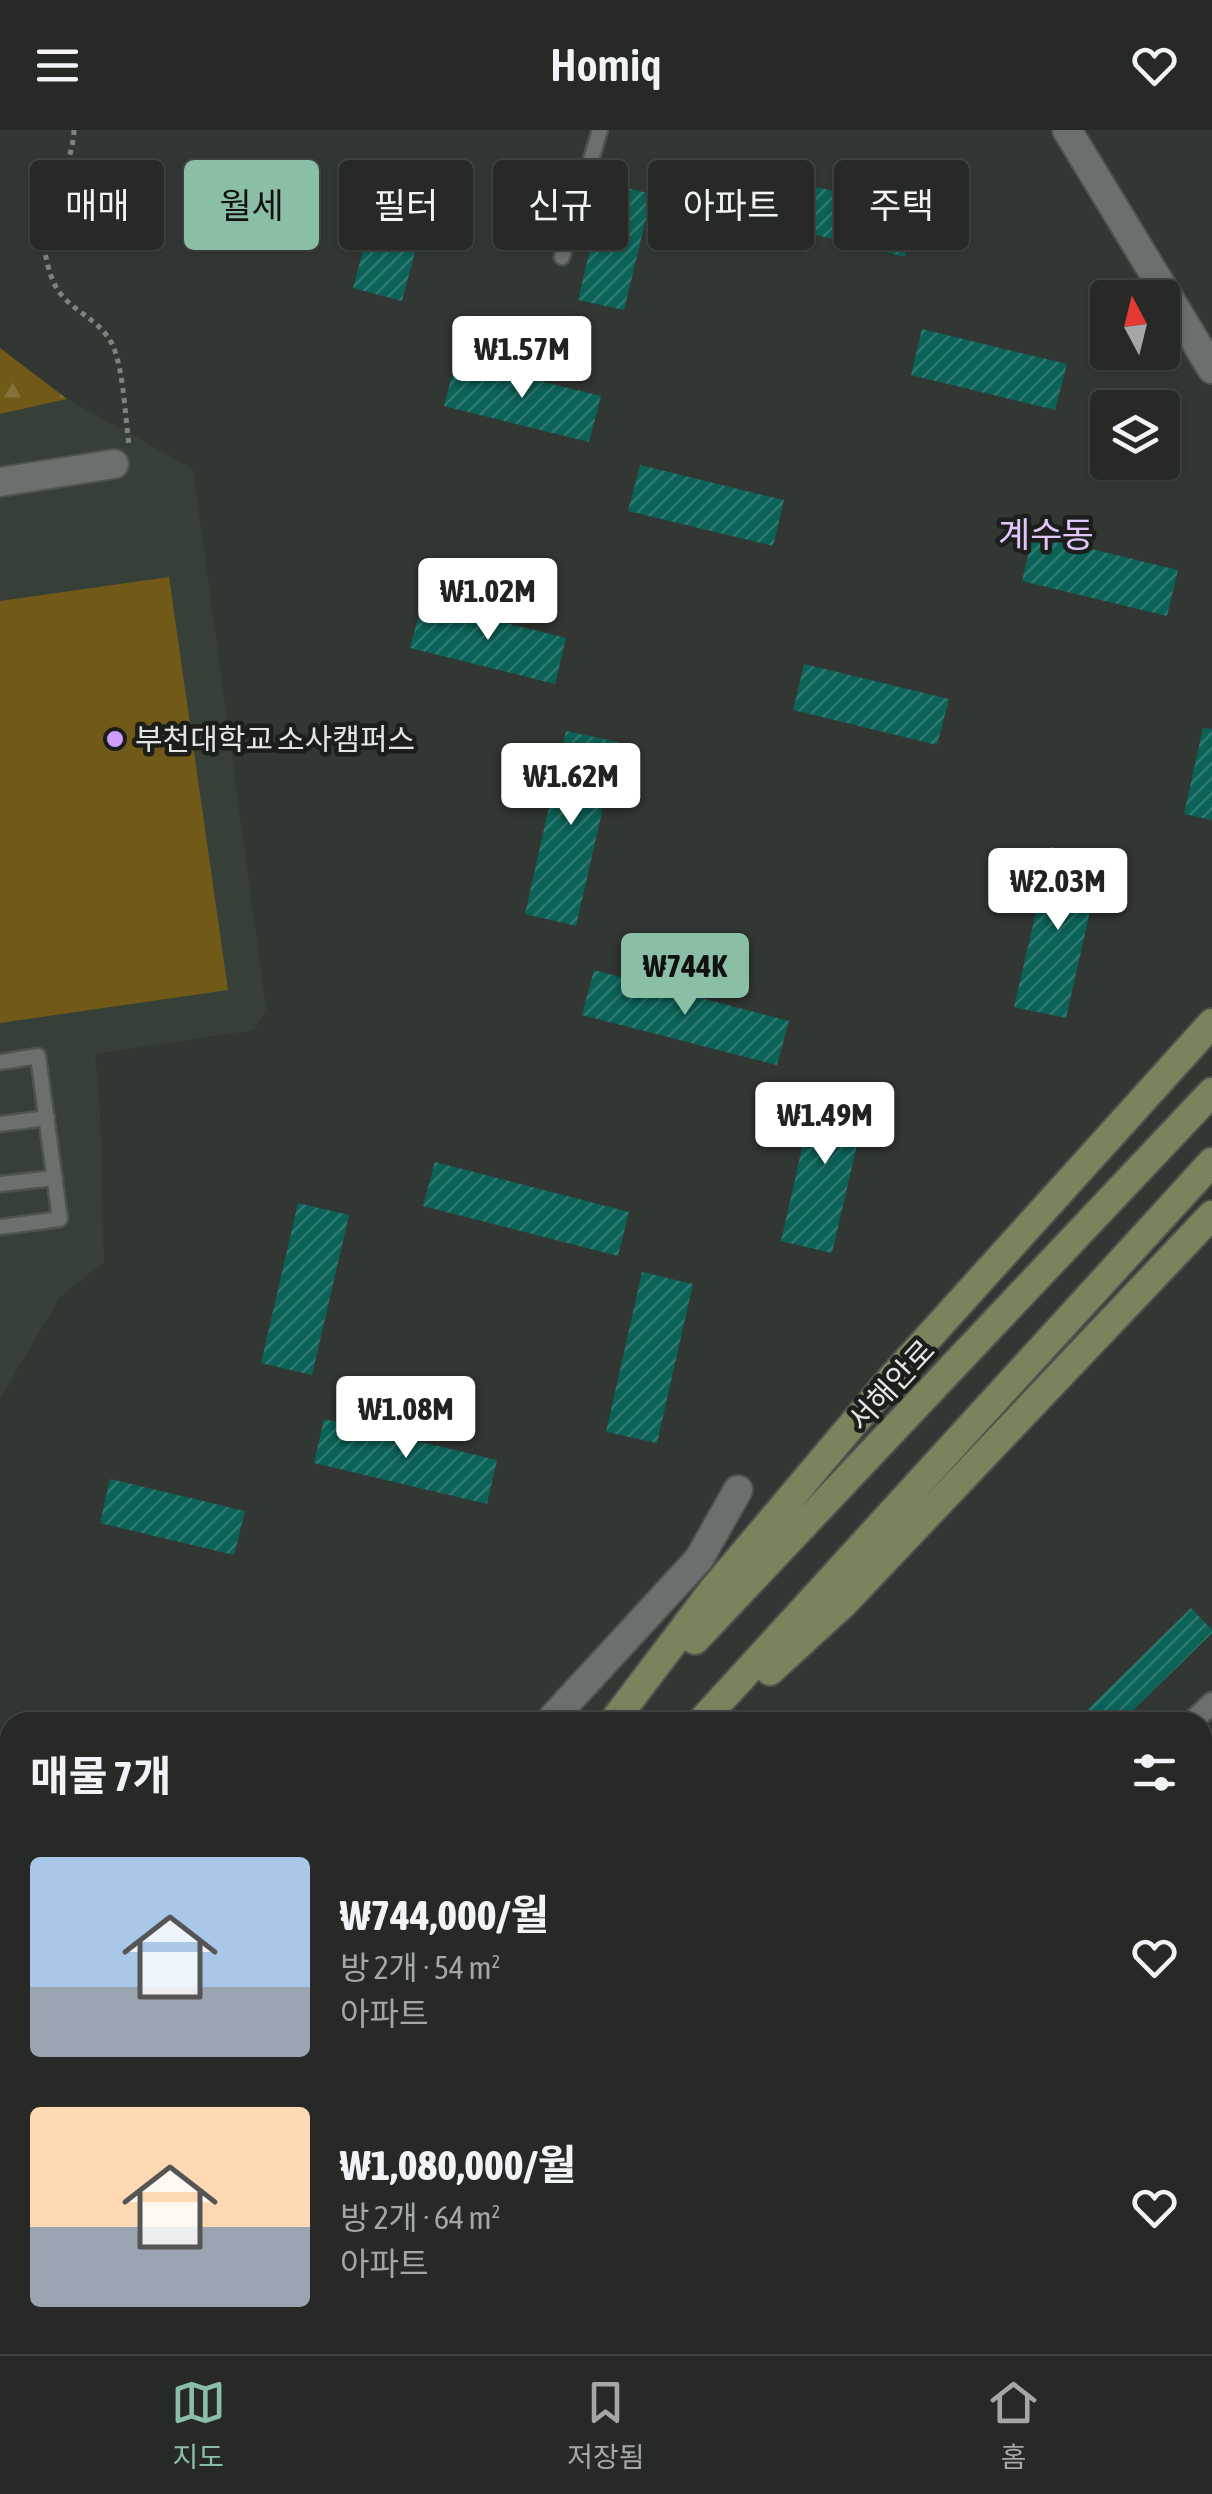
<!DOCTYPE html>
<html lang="ko">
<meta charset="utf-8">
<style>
:root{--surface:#262926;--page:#2e312e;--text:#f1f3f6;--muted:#a4a6a7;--line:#424543;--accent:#8abfa5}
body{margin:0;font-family:"Asap Condensed","Noto Sans KR",sans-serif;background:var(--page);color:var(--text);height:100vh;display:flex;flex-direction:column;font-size:38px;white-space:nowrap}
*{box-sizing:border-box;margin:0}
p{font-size:32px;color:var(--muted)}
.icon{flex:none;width:55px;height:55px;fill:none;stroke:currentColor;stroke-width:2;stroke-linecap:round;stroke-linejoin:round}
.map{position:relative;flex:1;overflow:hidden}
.drawer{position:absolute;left:0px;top:1582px;width:1212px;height:642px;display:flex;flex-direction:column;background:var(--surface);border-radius:30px 30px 0 0;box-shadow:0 2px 8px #0004,0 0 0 2px var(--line)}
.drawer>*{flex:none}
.hud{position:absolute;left:30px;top:30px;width:1152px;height:90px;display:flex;gap:20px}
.needle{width:65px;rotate:353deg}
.fabs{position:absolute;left:1090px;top:150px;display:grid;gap:20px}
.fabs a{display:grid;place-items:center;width:90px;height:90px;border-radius:10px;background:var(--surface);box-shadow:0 2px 8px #0004,0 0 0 2px var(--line);font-size:50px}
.price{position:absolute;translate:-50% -85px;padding:0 22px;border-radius:10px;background:#fff;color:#222;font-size:32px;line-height:65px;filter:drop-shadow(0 2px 5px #0008)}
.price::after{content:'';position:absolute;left:50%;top:60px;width:30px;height:22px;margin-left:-15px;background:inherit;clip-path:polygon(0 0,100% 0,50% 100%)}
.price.current{background:var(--accent);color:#111}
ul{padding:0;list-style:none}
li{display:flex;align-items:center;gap:30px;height:250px;padding:0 30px}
li span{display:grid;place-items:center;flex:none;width:280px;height:200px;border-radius:10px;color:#555}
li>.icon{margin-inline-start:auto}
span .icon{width:120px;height:120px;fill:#fffc;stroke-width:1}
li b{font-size:42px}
h2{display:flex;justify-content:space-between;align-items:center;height:120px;padding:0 30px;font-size:42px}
.tag{padding:0 35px;border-radius:10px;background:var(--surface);box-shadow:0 2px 8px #0004,0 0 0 2px var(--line);font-size:35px;line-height:90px}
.tag.current{background:var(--accent);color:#111}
header{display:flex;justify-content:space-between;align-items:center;height:130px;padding:0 30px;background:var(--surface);font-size:45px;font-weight:600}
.menu{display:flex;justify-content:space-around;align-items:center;height:140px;border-top:2px solid var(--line);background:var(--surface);font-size:28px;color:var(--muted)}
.menu a{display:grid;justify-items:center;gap:5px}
.menu .current{color:var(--accent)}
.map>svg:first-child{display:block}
.built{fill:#364038}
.grass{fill:url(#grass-tufts)}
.forest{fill:url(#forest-firs)}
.pitch{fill:#715a17}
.building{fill:url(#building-hatch)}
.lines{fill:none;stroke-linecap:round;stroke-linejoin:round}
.service-casing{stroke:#4e534f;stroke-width:19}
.pedestrian-casing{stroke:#4e534f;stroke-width:25}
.minor-casing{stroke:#4e534f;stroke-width:32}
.tertiary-casing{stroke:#4e534f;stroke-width:32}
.secondary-casing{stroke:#4e534f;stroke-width:32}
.path{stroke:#7f837f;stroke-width:5;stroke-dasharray:5 5;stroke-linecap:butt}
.service{stroke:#6b706c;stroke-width:14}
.pedestrian{stroke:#6b706c;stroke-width:20}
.minor{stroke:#6b706c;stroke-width:28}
.tertiary{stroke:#6b706c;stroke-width:28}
.secondary{stroke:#79845c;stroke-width:28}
.poi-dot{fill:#d19dfe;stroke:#1c1e1c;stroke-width:4}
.labels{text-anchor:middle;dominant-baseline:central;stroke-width:9;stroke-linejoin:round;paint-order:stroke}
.poi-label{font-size:30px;fill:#e3e6e3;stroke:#1c1e1c;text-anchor:start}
.street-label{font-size:30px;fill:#e3e6e3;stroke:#1c1e1c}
.quarter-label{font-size:35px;fill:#e1c5fb;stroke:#1c1e1c}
</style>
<header><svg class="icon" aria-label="menu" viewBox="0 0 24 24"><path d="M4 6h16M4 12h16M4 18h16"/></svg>Homiq<svg class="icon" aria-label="heart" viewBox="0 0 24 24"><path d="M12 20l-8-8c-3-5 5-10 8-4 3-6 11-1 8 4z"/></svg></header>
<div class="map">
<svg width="1212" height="2224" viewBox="0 0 1212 2224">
<defs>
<pattern id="grass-tufts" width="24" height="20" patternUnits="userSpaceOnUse" patternTransform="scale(2.5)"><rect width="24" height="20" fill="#715a17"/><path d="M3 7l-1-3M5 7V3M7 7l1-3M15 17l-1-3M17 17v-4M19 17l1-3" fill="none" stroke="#857239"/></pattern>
<pattern id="forest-firs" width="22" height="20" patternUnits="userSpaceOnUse" patternTransform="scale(2.5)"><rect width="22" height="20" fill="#715a17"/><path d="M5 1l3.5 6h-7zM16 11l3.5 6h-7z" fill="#857239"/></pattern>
<pattern id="building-hatch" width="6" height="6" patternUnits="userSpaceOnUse" patternTransform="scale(2.5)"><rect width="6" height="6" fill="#0b6358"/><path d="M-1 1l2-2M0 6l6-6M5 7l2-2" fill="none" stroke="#2e7970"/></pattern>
</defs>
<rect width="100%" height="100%" fill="#333733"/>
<path class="built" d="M67 269 193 339 266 879 254 900 95 924 100 983 104 1132 60 1167 0 1269V284Z"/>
<path class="grass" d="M1203 1626 1212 1631V1770L1208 1777 1202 1774Z"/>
<path class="forest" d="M0 218 67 269 0 284Z"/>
<path class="pitch" d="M169 447 228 860 0 893V471Z"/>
<g class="building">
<path d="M771 46 916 81 905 127 760 91Z"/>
<path d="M606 53 652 64 624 180 578 170Z"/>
<path d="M378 64 427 77 402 171 353 158Z"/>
<path d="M922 199 1067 234 1055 280 911 245Z"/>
<path d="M456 230 601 266 589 312 444 276Z"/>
<path d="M640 335 784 370 773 416 628 381Z"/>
<path d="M1033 405 1178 440 1167 486 1022 451Z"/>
<path d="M422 472 566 508 555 554 410 518Z"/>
<path d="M804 534 949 569 937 615 793 580Z"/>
<path d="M1203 598 1212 599V690L1184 684Z"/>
<path d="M566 601 618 612 576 796 525 784Z"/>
<path d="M1051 717 1102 728 1066 888 1014 877Z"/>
<path d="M594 840 789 891 777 935 582 885Z"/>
<path d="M817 952 869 963 832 1123 781 1111Z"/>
<path d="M435 1032 629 1082 618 1126 423 1076Z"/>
<path d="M298 1073 349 1085 312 1245 261 1233Z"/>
<path d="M642 1142 693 1154 657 1313 606 1302Z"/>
<path d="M324 1289 497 1330 487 1374 314 1333Z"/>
<path d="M110 1349 245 1381 234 1425 100 1393Z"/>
<path d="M1191 1478 1212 1500V1503L1121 1592H1075Z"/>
</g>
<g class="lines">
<defs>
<g id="service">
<path d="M562 127 600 0"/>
<path d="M0 932 38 926 60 1089 0 1097"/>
<path d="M0 994 47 988"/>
<path d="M0 1054 55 1048"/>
</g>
<g id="pedestrian">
<path d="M1192 1592 1212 1573"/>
<path d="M1202 1837 1212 1827"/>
<path d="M1202 2058 1212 2049"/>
<path d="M1202 2200 1212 2205"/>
</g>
<g id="minor">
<path d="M0 352 114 334"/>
<path d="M549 1592 699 1429 738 1360"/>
<path d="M0 2036 10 2031"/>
<path d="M1103 2215 1118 2224"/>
</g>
<path id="tertiary" d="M1067 0 1212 239"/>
<g id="secondary">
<path d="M695 1510 1212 962"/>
<path d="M770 1541 843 1474 1212 1085"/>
<path d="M613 1592 713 1460 890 1250 1212 893"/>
<path d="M701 1592 1212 1032"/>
<path d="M36 2224 44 2215"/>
<path d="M123 2224 131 2215"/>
</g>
</defs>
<use href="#service" class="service-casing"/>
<use href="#pedestrian" class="pedestrian-casing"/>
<use href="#minor" class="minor-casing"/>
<use href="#tertiary" class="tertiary-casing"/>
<use href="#secondary" class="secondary-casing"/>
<path class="path" d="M74 0C73 40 41 74 44 110 45 127 49 147 59 162 75 183 102 191 113 216 124 242 125 287 129 315"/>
<use href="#service" class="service"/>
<use href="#pedestrian" class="pedestrian"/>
<use href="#minor" class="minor"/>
<use href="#tertiary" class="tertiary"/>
<use href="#secondary" class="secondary"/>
</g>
<circle class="poi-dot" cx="115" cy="609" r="10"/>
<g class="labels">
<g class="poi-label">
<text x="135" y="609">부천대학교 소사캠퍼스</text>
</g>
<g class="street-label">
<text transform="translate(891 1255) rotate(-47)">서해안로</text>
</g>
<g class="quarter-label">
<text x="1046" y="404">계수동</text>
</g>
</g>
</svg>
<div class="fabs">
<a><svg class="needle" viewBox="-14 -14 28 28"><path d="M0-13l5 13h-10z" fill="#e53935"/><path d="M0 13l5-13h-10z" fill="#a4a6a7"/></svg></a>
<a><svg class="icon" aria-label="layers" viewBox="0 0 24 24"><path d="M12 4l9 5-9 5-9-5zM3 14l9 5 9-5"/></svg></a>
</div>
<b class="price" style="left:522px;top:271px">₩1.57M</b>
<b class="price" style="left:488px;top:513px">₩1.02M</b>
<b class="price" style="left:571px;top:698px">₩1.62M</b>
<b class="price" style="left:1058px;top:803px">₩2.03M</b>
<b class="price current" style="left:685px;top:888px">₩744K</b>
<b class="price" style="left:825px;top:1037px">₩1.49M</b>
<b class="price" style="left:406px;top:1331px">₩1.08M</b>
<div class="hud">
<a class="tag">매매</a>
<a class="tag current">월세</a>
<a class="tag">필터</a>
<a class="tag">신규</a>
<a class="tag">아파트</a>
<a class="tag">주택</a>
</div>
<section class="drawer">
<h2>매물 7개<svg class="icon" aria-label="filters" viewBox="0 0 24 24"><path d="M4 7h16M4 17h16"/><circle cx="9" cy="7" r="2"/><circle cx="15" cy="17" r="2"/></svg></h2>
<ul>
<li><span style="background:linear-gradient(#a9c7e8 65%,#9aa5b1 0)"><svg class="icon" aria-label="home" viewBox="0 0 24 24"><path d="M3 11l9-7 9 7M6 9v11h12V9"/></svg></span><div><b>₩744,000/월</b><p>방 2개 · 54 m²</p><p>아파트</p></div><svg class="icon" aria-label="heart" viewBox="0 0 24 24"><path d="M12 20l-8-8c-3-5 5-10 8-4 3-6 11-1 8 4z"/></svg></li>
<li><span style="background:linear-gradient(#ffd9b3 60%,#9aa5b1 0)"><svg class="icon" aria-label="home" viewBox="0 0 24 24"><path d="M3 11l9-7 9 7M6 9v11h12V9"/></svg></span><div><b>₩1,080,000/월</b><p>방 2개 · 64 m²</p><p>아파트</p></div><svg class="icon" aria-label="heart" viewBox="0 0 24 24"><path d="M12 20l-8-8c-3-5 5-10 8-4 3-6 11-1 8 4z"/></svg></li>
</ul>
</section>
</div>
<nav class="menu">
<a class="current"><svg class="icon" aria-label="map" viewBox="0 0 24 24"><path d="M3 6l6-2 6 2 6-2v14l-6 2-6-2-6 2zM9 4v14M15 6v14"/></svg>지도</a>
<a><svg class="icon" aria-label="saved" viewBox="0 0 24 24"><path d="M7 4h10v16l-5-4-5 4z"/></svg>저장됨</a>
<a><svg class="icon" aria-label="home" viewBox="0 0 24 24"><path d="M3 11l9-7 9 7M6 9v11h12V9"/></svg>홈</a>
</nav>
